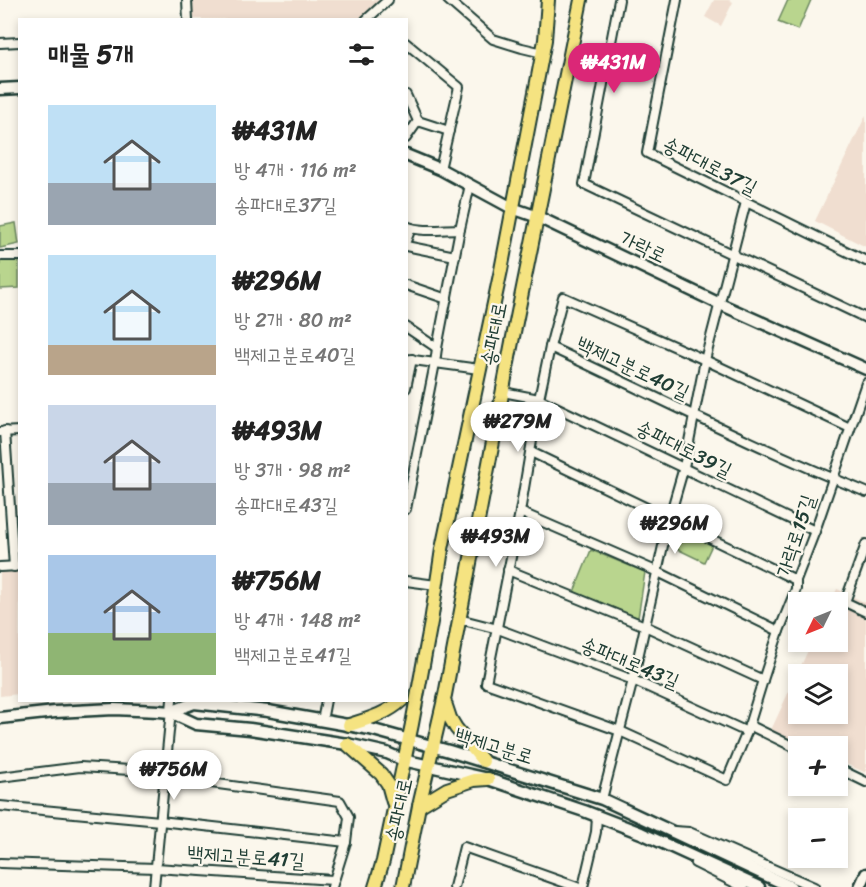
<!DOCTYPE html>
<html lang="ko">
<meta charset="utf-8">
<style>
:root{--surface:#fff;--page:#f2f2f2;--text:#222;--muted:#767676;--accent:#db2777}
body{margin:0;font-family:Sriracha,"Poor Story",sans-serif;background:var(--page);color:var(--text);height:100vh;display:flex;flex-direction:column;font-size:22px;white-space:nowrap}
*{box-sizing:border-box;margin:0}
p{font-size:20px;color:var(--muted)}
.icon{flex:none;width:33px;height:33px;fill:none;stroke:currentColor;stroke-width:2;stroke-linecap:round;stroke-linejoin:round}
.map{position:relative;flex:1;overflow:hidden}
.sheet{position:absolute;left:18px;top:18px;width:390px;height:684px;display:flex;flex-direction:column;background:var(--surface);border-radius:0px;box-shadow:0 3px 9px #0003}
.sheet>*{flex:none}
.needle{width:39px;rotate:227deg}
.controls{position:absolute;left:788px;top:592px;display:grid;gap:12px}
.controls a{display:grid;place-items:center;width:60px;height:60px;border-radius:0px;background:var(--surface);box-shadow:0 3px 9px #0003;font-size:30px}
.price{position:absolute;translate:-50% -51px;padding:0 14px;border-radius:21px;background:#fff;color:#222;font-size:20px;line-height:39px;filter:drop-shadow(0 2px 3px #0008)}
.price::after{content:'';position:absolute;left:50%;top:36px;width:18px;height:14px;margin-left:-9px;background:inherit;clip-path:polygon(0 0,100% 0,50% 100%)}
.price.active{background:var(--accent);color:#fff}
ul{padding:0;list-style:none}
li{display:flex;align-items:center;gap:18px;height:150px;padding:0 30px}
li span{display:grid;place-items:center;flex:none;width:168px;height:120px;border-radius:0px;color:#555}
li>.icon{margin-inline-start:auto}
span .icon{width:72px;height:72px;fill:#fffc;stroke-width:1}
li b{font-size:26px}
h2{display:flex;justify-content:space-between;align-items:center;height:72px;padding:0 30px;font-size:26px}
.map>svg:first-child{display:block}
.built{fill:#f0ded0;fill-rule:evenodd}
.green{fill:#b9d58e;stroke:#6c8961;stroke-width:1.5}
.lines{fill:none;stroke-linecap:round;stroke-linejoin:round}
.street-casing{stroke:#1f3d34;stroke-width:12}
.secondary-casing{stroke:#1f3d34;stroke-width:15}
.primary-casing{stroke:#1f3d34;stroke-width:16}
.street{stroke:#fbf7ec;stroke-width:8}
.secondary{stroke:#fbf7ec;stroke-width:10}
.primary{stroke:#f5e381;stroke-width:12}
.labels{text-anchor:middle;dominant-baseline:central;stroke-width:4.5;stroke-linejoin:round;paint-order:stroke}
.street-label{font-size:20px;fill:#1f3d34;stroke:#fbf7ec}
</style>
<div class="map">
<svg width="866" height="887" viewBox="0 0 866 887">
<rect width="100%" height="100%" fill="#fbf7ec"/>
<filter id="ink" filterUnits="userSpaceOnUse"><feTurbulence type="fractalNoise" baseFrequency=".0167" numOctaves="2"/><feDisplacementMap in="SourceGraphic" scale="12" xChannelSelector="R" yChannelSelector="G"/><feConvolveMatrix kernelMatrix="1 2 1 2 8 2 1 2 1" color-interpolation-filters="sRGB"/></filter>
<g filter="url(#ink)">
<g class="built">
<path d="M190 0H383L362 20 191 19Z"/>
<path d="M714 0H729L733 2 721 26 705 17Z"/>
<path d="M866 115V247L815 221Z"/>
<path d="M0 572H20L19 694 0 696Z"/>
<path d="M837 589 866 603V773L837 760V747H809L771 730 812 642H837V603H830ZM798 675H837V714H798Z"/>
</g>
<g class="green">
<path d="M788 0H811L798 30 778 22Z"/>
<path d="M16 223 19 244 0 248V226Z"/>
<path d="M19 258V288L0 289V259Z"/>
<path d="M677 528 712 545 704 562 673 547Z"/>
<path d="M591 550 645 572 638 618 574 592Z"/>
</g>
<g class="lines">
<defs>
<g id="street">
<path d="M187 0 188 20"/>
<path d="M448 0 493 39 522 48 543 53"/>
<path d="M619 0 584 184 866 318"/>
<path d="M677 0 647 153 866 261"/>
<path d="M366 20 388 0"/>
<path d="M0 43 20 42"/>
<path d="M406 43 459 87 440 169"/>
<path d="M406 95 418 121 406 138"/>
<path d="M418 121 449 131"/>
<path d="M406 226C422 233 443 229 460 229"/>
<path d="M406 241 411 228"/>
<path d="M406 246 455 256"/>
<path d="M0 256H20"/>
<path d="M406 285 447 299"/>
<path d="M406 327 437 348"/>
<path d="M550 347C655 396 759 449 866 492"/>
<path d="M406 359 479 369"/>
<path d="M406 388 412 359"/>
<path d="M503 392 539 399 815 531"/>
<path d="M850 428 705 360 563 297 550 347 539 399 520 512 486 683 620 731 727 780 747 732 763 680 779 631 796 589V580L815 531 866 383"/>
<path d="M5 431 14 567"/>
<path d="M0 432 20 431"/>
<path d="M531 452 796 580"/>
<path d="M406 509 435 363 437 348 460 229 470 185"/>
<path d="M520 512 658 572 779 631"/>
<path d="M866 544 845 602 866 612"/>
<path d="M0 567 20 566"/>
<path d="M508 570 645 626 763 680"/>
<path d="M406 581 436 585"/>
<path d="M459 619 498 629 633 680 747 732"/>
<path d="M322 721 326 700"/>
<path d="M749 725 798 749"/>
<path d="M837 768 866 782"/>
<path d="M0 777 80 767 164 772 175 778 340 801 349 817 346 842 332 887"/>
<path d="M602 799 633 680 669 519 684 467 705 360 746 202"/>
<path d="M0 806 160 821 346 842"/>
<path d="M674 831 689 832 814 887"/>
<path d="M0 863 156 868 333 880"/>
<path d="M695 863 743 887"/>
<path d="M154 887 172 700"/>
<path d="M454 887 464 847 577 887"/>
<path d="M583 887 596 832 597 816"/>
</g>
<g id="secondary">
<path d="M0 89 20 88"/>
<path d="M406 155 440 169 512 208 538 217 720 304 866 369"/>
<path d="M170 712 194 703 268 711 370 729 449 751 602 799 791 887"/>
<path d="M0 718 55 712 114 709 159 711 170 712 196 724 250 729 347 744 387 753 403 760 488 779 584 811 641 833 759 887"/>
<path d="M860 887 866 874"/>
</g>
<g id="primary">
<path d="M444 700 450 718 456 728 483 761"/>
<path d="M349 725C368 719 387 714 402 700"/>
<path d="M347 744 381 774 388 784 393 802"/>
<path d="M419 806 447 789 474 780 488 779"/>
<path d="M375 887 383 861 412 724 431 622 442 549 501 270 545 40 548 0"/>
<path d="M403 887 419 806 445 695 511 347 581 0"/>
</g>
</defs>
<use href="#street" class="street-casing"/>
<use href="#secondary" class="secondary-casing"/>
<use href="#primary" class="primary-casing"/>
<use href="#street" class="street"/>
<use href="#secondary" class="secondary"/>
<use href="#primary" class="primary"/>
</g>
</g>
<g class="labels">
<g class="street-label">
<text transform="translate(710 166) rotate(27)">송파대로37길</text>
<text transform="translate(643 247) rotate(25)">가락로</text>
<text transform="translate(494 334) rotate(-79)">송파대로</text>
<text transform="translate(633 368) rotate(25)">백제고분로40길</text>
<text transform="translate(684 449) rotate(26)">송파대로39길</text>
<text transform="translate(796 536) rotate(-72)">가락로15길</text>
<text transform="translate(630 663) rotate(22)">송파대로43길</text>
<text transform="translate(494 746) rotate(17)">백제고분로</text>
<text transform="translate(399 810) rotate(-78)">송파대로</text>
<text transform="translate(246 857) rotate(4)">백제고분로41길</text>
</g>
</g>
</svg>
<div class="controls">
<a><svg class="needle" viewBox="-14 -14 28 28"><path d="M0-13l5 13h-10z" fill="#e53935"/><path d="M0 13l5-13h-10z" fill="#767676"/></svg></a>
<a><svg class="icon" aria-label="layers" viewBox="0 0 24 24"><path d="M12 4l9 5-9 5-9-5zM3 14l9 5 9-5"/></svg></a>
<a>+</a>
<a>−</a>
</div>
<b class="price active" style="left:614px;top:94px">₩431M</b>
<b class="price" style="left:518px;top:453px">₩279M</b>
<b class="price" style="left:675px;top:555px">₩296M</b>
<b class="price" style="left:496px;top:568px">₩493M</b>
<b class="price" style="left:174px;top:801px">₩756M</b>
<section class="sheet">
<h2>매물 5개<svg class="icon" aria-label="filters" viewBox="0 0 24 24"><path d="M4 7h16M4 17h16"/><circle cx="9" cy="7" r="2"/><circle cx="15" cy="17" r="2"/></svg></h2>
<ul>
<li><span style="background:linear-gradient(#bfe0f5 65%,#9aa5b1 0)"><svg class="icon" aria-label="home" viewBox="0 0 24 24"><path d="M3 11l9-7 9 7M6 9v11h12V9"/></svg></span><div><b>₩431M</b><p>방 4개 · 116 m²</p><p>송파대로37길</p></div></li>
<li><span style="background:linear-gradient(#bfe0f5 75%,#b9a48a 0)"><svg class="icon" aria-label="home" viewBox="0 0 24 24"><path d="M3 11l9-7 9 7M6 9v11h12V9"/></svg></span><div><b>₩296M</b><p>방 2개 · 80 m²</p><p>백제고분로40길</p></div></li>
<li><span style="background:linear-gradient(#c9d6e8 65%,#9aa5b1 0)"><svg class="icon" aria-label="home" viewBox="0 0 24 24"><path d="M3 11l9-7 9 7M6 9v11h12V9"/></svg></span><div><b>₩493M</b><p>방 3개 · 98 m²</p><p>송파대로43길</p></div></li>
<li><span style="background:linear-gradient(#a9c7e8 65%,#8fb573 0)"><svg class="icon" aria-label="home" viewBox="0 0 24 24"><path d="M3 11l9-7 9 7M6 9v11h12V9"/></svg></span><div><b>₩756M</b><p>방 4개 · 148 m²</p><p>백제고분로41길</p></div></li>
</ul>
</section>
</div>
